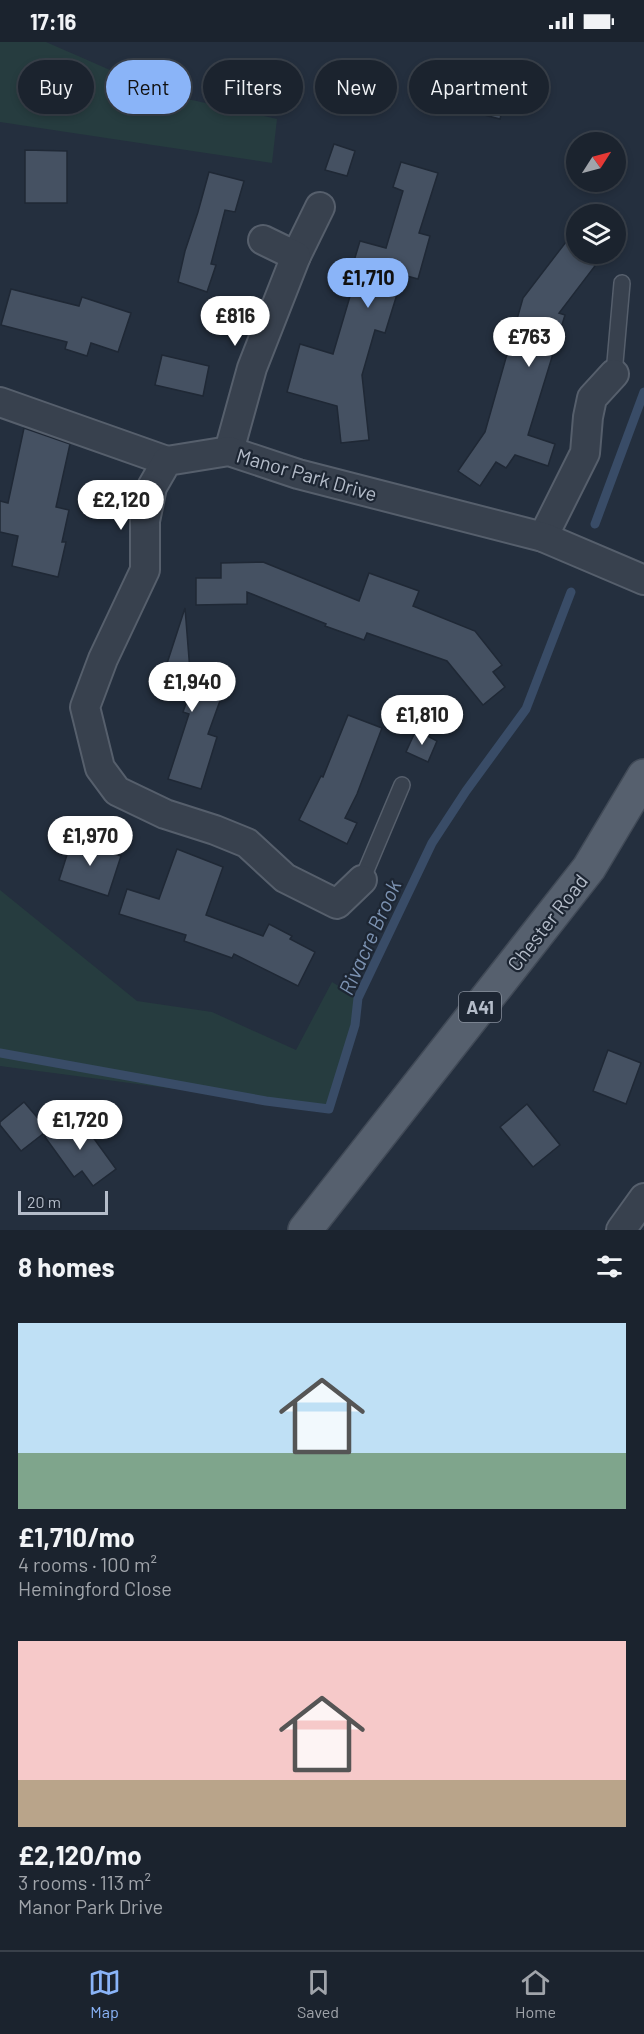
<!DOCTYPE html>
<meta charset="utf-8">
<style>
:root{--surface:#1b232e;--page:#242b36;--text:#f1f3f6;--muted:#a0a4aa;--line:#39404a;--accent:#8ab4f8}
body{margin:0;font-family:Barlow,sans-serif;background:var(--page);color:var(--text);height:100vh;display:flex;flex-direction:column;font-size:22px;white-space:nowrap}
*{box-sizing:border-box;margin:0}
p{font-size:20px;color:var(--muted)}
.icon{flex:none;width:33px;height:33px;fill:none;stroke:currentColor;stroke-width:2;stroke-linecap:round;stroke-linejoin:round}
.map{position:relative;height:1188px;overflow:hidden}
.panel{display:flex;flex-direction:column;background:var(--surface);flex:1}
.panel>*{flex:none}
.top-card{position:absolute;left:18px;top:18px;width:609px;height:54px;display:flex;gap:12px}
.needle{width:39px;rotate:54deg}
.tools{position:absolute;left:566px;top:90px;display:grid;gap:12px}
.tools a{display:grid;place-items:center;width:60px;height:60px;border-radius:50%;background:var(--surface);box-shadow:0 3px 9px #0003,0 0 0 2px var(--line);font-size:30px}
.scale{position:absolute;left:18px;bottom:15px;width:90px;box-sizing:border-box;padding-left:6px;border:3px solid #b4bcc9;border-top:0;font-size:16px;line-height:21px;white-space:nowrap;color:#b4bcc9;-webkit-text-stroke:4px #1d2633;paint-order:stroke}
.price{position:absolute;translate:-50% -51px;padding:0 14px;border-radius:21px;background:#fff;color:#222;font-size:20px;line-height:39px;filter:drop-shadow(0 2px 3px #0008)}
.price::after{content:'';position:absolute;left:50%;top:36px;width:18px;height:14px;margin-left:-9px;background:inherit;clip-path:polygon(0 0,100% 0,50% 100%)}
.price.selected{background:var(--accent);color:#111}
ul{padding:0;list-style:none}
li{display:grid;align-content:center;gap:12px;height:318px;padding:0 18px}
li span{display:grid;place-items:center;height:186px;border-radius:0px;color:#555}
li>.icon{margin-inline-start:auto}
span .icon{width:108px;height:108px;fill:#fffc;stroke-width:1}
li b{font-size:26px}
h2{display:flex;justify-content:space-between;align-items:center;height:72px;padding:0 18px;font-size:26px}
.tag{padding:0 21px;border-radius:27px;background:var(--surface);box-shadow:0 3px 9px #0003,0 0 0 2px var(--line);font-size:21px;line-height:54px}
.tag.selected{background:var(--accent);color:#111}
.status{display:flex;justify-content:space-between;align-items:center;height:42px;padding:0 30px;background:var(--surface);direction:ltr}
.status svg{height:16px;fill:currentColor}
.tab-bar{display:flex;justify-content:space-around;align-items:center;height:84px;border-top:2px solid var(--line);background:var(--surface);font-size:16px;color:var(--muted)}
.tab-bar a{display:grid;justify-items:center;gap:3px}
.tab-bar .selected{color:var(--accent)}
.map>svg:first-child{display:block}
.green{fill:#263c3f}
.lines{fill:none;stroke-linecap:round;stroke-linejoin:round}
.stream{stroke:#394c67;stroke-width:9}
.building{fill:#455162;stroke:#1f2835;stroke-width:1.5}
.lane-casing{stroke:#565f6c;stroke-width:18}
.street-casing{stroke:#565f6c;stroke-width:32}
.primary-casing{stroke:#414a57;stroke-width:36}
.lane{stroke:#38414e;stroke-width:15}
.street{stroke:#38414e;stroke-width:28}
.primary{stroke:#56606e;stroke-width:33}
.labels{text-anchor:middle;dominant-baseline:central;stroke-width:4.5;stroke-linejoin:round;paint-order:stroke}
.shield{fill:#1d2633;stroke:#878f9c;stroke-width:1.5}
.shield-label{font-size:18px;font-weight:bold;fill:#b4bcc9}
.street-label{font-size:20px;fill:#b4bcc9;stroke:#1d2633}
.water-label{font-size:21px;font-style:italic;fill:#7c92b1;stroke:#1d2633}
</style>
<div class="status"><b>17:16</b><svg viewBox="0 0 49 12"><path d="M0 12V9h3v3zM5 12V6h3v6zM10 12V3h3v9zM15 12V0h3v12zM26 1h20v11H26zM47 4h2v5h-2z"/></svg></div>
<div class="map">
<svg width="644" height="1188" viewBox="0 0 644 1188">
<rect width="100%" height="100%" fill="#242f3e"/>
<g class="green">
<path d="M0 0H46L165 52 277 77 272 121 0 80Z"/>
<path d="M0 848 137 959 212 970 296 1008 332 940 358 956 355 983 329 1067 0 1024Z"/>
</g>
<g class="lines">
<g class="stream">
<path d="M595 482 644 350"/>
<path d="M0 1011 266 1059 329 1067 355 983 358 956 432 801 466 749 526 667 571 550"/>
</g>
</g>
<g class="building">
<path d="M474 29 510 37 500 77 465 68Z"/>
<path d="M334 102 355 109 347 134 325 128Z"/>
<path d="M25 108 67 109V161H25Z"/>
<path d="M401 120 438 131 419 191 430 194 418 237 403 233 385 291 375 288 362 333 369 398 341 401 337 364 287 350 300 302 333 312 351 251 345 249 360 199 386 206 403 149 393 145Z"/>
<path d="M209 130 244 139 235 170 225 168 211 222 216 223 207 250 178 240 185 209 198 170Z"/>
<path d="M569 196 576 202V212H588L598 220 559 271 565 273 528 393 555 402 548 424 515 413 506 426 496 420 480 444 458 429 485 390 523 256Z"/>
<path d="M11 247 79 264 82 255 131 271 118 310 91 301 87 314 65 307 67 300 1 283Z"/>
<path d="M162 313 209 324 203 354 155 343Z"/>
<path d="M24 386 70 402 56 465 69 468 62 500H66L58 535 12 524 18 494 0 490V459L8 461Z"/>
<path d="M263 520 359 559 369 531 419 549 413 564 475 589 502 623 493 630 505 645 483 663 447 619 367 591 364 598 325 584 326 582 247 550V562L196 563V536H221V521Z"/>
<path d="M185 566 190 629 226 642 208 692 217 695 201 747 168 737 189 672 183 670 189 653 160 643Z"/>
<path d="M348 673 382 686 357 752 345 776 357 781 347 802 299 778 321 734 323 735Z"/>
<path d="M416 688 437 699 428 720 406 710Z"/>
<path d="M73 794 97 802 96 806 121 814 108 854 59 838Z"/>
<path d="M177 807 223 825 206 873 263 894 269 882 292 894 290 897 315 910 298 944 234 912 232 916 184 899 186 893 119 872 127 847 159 857Z"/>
<path d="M608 1008 641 1021 626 1062 593 1049Z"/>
<path d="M24 1060 48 1088 21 1109 0 1083V1080Z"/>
<path d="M527 1062 560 1103 533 1125 500 1085Z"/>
<path d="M71 1071 95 1098 116 1127 93 1144 82 1129 74 1135 45 1095Z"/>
</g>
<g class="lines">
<defs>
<g id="lane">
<path d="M614 332 622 241"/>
<path d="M362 838 402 743"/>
</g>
<g id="street">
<path d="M296 214 320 165"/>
<path d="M0 360 167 419"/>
<path d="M229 409 252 326 296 214 263 198"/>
<path d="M543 495 585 411 588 375 592 356 614 332"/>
<path d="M362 838 337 862 285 836 247 801 215 788 165 772 117 749 100 726 85 665 103 617 145 528V479L152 445 167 419 229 409 298 432 543 495 644 538"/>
<path d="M621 1188 644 1156"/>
</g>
<path id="primary" d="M305 1188 589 826 644 734"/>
</defs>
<use href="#lane" class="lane-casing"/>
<use href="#street" class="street-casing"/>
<use href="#primary" class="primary-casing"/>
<use href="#lane" class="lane"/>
<use href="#street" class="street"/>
<use href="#primary" class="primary"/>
</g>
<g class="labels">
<rect class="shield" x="459" y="950" width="42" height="30" rx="4.5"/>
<g class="shield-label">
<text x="480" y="965">A41</text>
</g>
<g class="street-label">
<text transform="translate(307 432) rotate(16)">Manor Park Drive</text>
<text transform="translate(547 880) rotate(-52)">Chester Road</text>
</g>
<g class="water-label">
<text transform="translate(369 895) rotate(-66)">Rivacre Brook</text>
</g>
</g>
</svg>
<div class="tools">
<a><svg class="needle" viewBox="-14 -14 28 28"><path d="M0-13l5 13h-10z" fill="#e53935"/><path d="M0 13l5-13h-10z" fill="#a0a4aa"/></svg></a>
<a><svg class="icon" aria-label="layers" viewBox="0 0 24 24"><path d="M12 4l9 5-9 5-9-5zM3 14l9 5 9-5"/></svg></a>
</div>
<div class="scale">20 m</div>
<b class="price selected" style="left:368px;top:267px">£1,710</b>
<b class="price" style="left:235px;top:305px">£816</b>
<b class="price" style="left:529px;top:326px">£763</b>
<b class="price" style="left:121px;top:489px">£2,120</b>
<b class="price" style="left:192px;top:671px">£1,940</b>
<b class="price" style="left:422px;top:704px">£1,810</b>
<b class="price" style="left:90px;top:825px">£1,970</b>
<b class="price" style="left:80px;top:1109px">£1,720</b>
<div class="top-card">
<a class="tag">Buy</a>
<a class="tag selected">Rent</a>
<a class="tag">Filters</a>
<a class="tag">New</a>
<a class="tag">Apartment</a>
</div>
</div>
<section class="panel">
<h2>8 homes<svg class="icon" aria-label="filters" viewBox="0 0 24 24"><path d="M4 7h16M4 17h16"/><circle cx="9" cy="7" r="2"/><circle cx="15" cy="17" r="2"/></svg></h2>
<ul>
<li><span style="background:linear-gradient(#bfe0f5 70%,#7fa58c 0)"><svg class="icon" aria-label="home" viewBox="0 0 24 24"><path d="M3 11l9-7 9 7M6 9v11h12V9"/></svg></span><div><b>£1,710/mo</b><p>4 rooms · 100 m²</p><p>Hemingford Close</p></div></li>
<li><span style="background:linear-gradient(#f6c9c9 75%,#b9a48a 0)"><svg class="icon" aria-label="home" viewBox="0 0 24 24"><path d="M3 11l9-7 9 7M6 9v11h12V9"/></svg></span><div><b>£2,120/mo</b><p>3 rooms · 113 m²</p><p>Manor Park Drive</p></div></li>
</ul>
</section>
<nav class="tab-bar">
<a class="selected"><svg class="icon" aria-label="map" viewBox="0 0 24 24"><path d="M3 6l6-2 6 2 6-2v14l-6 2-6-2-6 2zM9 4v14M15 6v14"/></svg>Map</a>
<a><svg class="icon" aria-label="saved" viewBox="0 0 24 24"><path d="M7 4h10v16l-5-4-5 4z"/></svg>Saved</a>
<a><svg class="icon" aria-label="home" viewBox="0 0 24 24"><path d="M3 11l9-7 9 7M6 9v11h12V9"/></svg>Home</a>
</nav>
